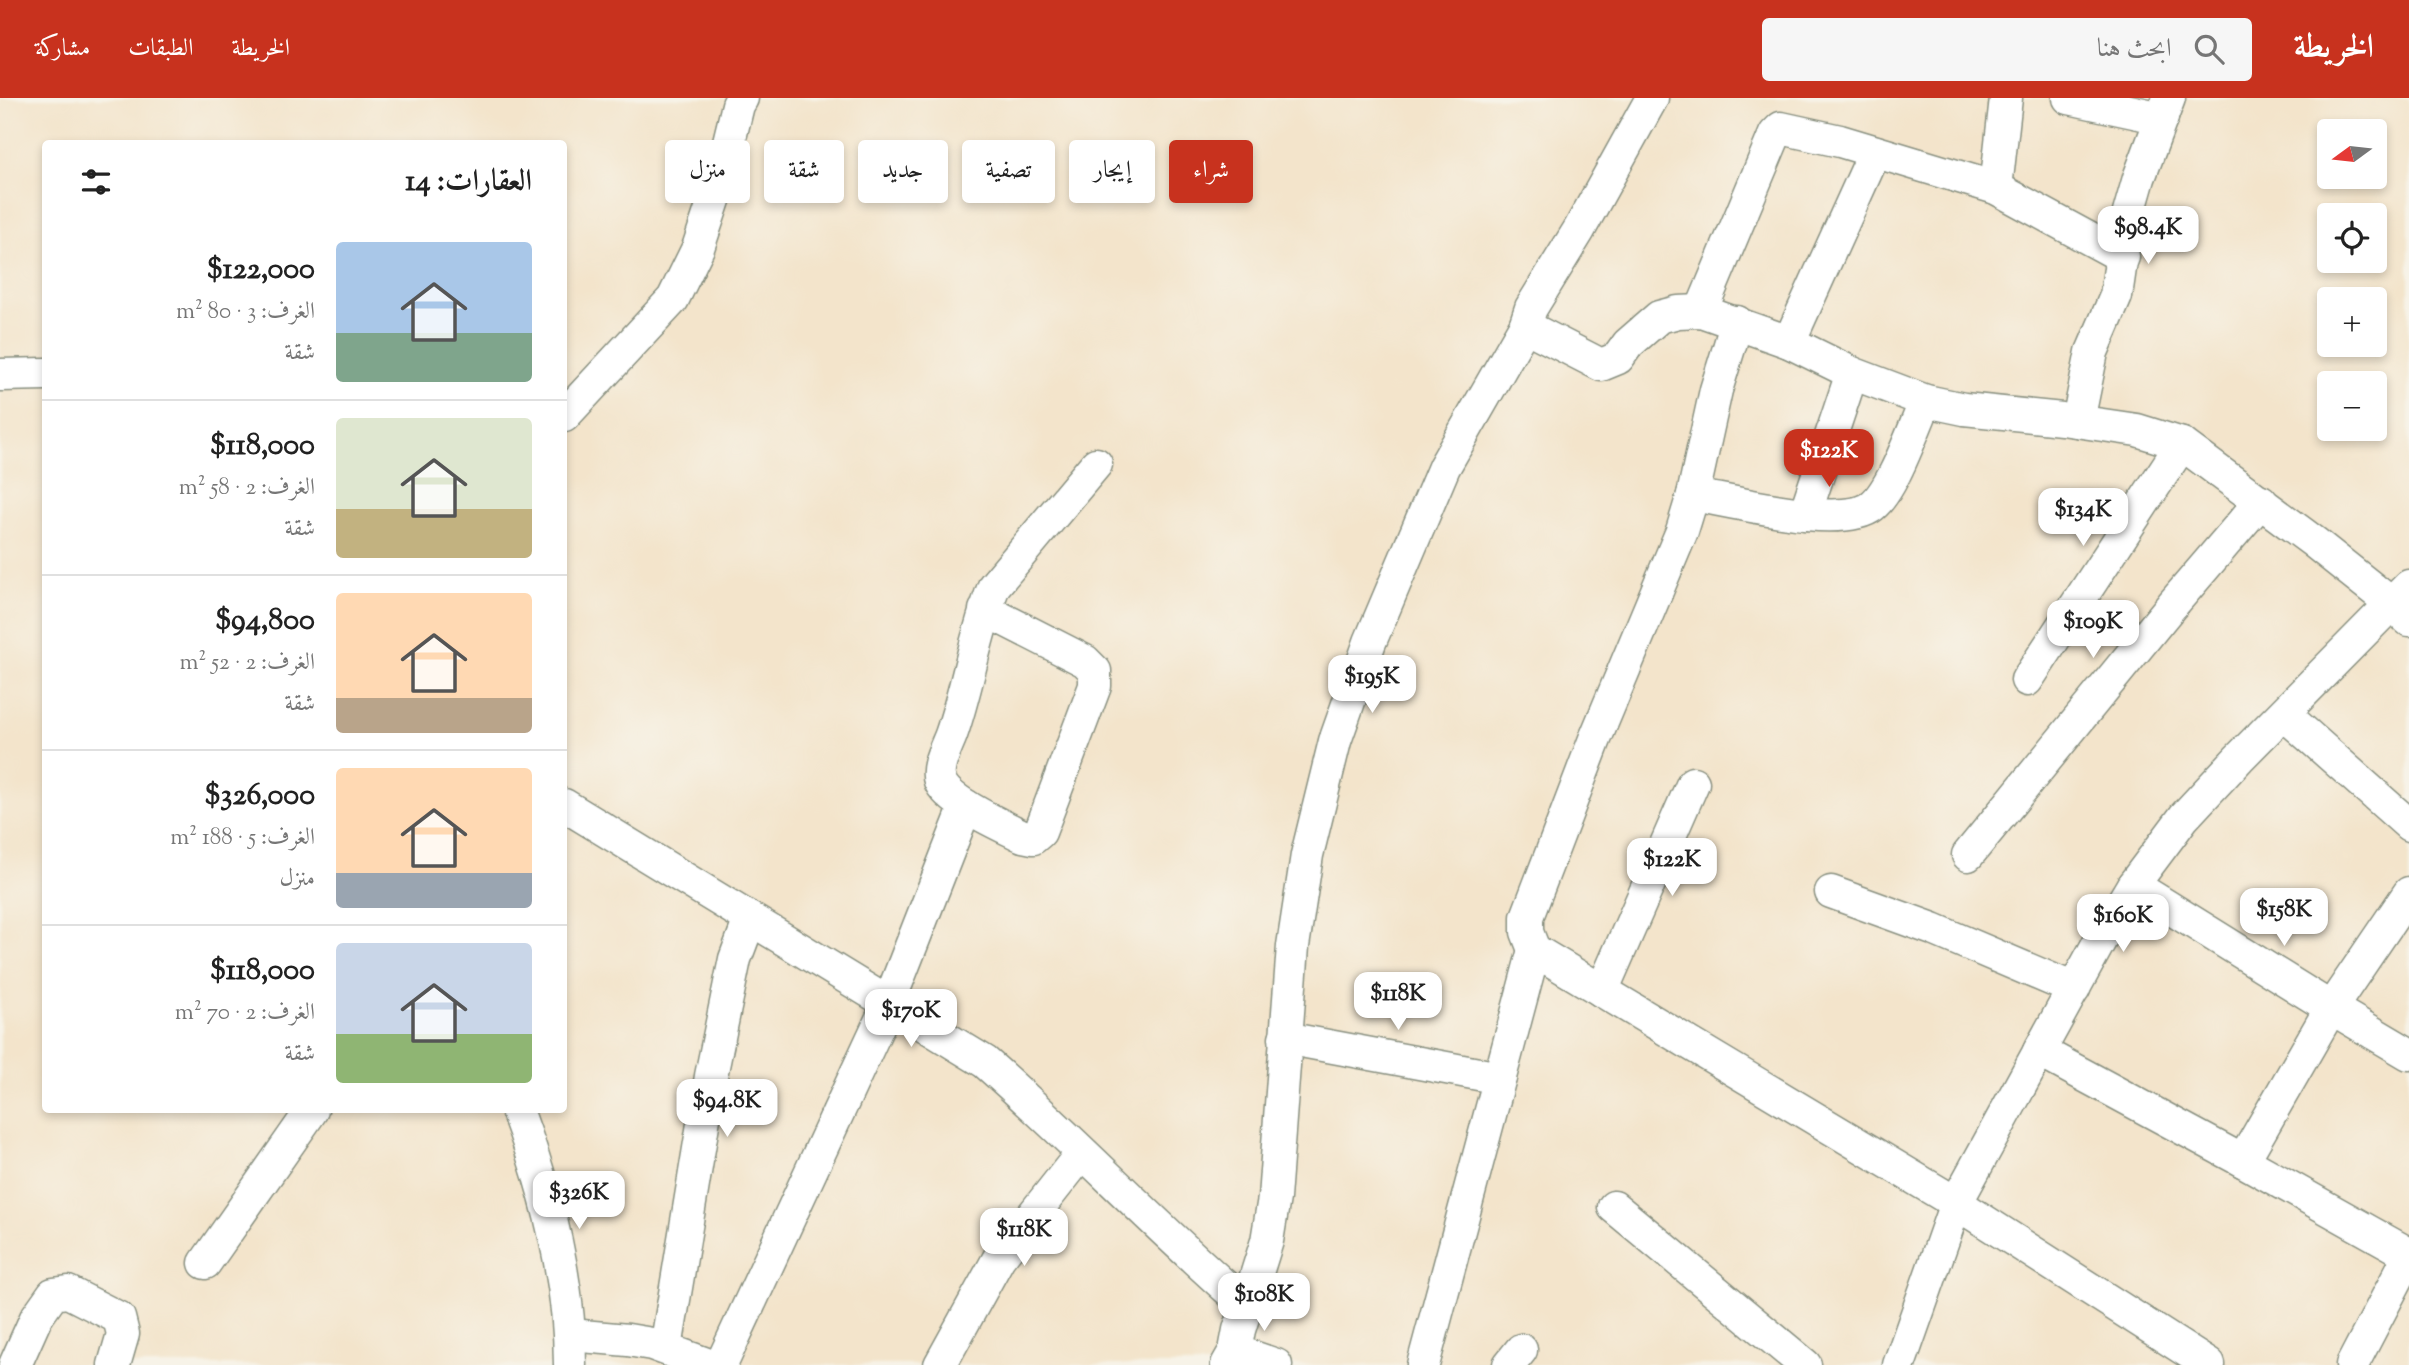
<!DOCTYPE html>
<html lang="ar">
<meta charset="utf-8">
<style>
:root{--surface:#fff;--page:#f6f6f6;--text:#222;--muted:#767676;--line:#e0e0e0;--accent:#c8321e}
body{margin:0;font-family:"Sorts Mill Goudy",Amiri,serif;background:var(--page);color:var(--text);direction:rtl;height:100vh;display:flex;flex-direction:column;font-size:26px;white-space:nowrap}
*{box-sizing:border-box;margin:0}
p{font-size:23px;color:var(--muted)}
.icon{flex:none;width:38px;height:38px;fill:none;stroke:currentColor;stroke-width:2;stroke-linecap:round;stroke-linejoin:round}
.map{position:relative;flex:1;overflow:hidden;direction:ltr}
.details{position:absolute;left:42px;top:42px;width:525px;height:973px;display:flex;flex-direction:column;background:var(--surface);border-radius:7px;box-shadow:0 4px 10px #0003;direction:rtl}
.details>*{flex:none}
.guide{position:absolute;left:588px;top:42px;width:665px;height:63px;direction:rtl;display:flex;gap:14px}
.needle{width:46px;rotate:255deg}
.controls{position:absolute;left:2317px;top:21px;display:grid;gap:14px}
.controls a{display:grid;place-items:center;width:70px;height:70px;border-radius:7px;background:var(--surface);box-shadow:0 4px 10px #0003;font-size:35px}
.price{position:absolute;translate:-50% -60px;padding:0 16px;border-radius:14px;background:#fff;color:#222;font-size:23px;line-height:46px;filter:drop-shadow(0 2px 4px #0008)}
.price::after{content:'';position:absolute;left:50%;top:42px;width:21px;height:16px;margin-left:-10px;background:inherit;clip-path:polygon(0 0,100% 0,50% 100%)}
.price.current{background:var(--accent);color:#fff}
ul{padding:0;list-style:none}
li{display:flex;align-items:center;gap:21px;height:175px;padding:0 35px}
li+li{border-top:2px solid var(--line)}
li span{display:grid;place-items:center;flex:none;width:196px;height:140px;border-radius:7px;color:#555}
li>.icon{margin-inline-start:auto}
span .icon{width:84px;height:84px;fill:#fffc;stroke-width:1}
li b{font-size:30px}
h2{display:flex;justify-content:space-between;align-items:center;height:84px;padding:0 35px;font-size:30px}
.tag{padding:0 24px;border-radius:7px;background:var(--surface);box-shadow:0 4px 10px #0003;font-size:24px;line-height:63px}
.tag.current{background:var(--accent);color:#fff}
header{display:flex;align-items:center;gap:42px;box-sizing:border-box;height:98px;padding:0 35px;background:var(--accent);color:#fff}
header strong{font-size:33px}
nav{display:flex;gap:38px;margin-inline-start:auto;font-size:24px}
.search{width:490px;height:63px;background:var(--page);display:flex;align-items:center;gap:18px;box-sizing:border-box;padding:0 24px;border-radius:7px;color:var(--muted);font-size:26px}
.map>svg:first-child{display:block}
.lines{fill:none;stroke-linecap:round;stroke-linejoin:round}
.minor-casing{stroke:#899080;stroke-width:35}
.minor{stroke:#fff;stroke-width:32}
</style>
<header>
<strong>الخريطة</strong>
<div class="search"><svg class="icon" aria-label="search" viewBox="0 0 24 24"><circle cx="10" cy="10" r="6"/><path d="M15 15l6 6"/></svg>ابحث هنا</div>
<nav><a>الخريطة</a><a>الطبقات</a><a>مشاركة</a></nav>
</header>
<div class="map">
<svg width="2409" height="1267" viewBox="0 0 2409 1267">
<rect width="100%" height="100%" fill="#f7f3e8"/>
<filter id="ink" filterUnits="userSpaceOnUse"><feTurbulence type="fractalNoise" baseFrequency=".0143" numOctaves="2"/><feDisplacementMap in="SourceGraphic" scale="14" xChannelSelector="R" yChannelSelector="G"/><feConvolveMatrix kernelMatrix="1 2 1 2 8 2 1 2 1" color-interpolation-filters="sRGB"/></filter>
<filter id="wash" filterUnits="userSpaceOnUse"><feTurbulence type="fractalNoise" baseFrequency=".00686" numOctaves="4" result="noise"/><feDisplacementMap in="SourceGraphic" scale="28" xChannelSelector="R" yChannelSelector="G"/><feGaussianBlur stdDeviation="1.57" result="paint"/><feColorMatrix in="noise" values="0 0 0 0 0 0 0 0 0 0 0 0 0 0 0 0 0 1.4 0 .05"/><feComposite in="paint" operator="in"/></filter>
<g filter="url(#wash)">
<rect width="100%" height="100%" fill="#f3e4cb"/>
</g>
<g filter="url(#ink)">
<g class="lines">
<defs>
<g id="minor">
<path d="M2069 0 2162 20"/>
<path d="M1996 90 2006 0"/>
<path d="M1701 213 1775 36 1781 30 1840 43 1996 90 2123 159"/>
<path d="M1525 228 1601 267 1618 260 1628 246 1659 219 1678 214 1701 213 1789 244 1852 275 1926 303 1964 311 2062 321 2137 332 2182 346 2314 444 2392 506 2409 522"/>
<path d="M1789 244 1875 54"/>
<path d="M0 277 46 276"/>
<path d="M564 318 673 201 698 150 717 93 738 7 742 0"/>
<path d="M2078 323 2092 254 2116 198 2127 122 2139 80 2169 0"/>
<path d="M1693 397C1732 403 1842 432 1872 408 1893 392 1914 329 1926 303"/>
<path d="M1805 416 1852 275"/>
<path d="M985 512 1085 563 1095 573V588L1040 734 1033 740 1023 738C1003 728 948 704 940 683 935 670 946 650 951 637 968 588 975 537 994 488L1096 366"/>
<path d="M2027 582 2182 346"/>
<path d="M2284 616 2409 727"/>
<path d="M564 707 985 964C1075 1043 1157 1130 1247 1208"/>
<path d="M1968 757 2172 507 2261 403"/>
<path d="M2133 787 2331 910 2409 956"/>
<path d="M1831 794 1933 831 2074 891"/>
<path d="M1534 852 1527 834V819L1595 641 1682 433 1693 397 1716 292 1737 224"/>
<path d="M1602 893 1693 685"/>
<path d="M1285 940 1500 980"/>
<path d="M2039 953 2243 1063 2409 1156"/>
<path d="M517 1012C547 1093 570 1180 570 1267"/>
<path d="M2243 1063 2331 910 2409 795"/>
<path d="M1614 1109 1805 1267"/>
<path d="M205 1165 312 1012"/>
<path d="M570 1237 628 1242 652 1246 709 1267"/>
<path d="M666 1250 711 978 735 861 750 821"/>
<path d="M1235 1253 1276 1267"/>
<path d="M15 1267 36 1220 53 1196 68 1194 119 1220 123 1236 114 1267"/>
<path d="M721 1267 888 907 966 708"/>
<path d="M940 1267 999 1160 1082 1055"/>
<path d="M1227 1267 1235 1253 1239 1232 1267 1143 1274 1100 1293 848 1307 757 1335 643 1370 544 1444 369 1525 228 1531 210 1579 132 1652 0"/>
<path d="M1423 1267 1534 852 1956 1105 2209 1267"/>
<path d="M1509 1267 1521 1252"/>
<path d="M1899 1267 1956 1105 2103 837 2133 787 2184 719 2239 660 2409 488"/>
<path d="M2352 1267 2409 1158"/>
</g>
</defs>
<use href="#minor" class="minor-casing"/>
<use href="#minor" class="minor"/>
</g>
</g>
</svg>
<div class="controls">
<a><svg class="needle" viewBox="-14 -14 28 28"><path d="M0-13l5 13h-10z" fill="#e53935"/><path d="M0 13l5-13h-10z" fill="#767676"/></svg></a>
<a><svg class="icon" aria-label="locate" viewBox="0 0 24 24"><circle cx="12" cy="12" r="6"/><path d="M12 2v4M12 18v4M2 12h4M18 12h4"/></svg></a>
<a>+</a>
<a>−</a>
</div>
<b class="price" style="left:2148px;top:168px">$98.4K</b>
<b class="price current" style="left:1829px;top:391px">$122K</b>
<b class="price" style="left:2083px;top:450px">$134K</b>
<b class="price" style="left:2093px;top:562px">$109K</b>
<b class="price" style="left:1372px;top:617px">$195K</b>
<b class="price" style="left:1672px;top:800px">$122K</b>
<b class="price" style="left:2284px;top:850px">$158K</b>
<b class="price" style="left:2123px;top:856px">$160K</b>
<b class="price" style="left:1398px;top:934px">$118K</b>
<b class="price" style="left:911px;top:951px">$170K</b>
<b class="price" style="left:727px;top:1041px">$94.8K</b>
<b class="price" style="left:579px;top:1133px">$326K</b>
<b class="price" style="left:1024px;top:1170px">$118K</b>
<b class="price" style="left:1264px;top:1235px">$108K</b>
<div class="guide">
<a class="tag current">شراء</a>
<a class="tag">إيجار</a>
<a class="tag">تصفية</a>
<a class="tag">جديد</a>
<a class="tag">شقة</a>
<a class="tag">منزل</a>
</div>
<section class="details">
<h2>العقارات: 14<svg class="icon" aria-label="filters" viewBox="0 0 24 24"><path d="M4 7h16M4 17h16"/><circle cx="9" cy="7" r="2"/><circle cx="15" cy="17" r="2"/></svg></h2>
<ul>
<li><span style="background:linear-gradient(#a9c7e8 65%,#7fa58c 0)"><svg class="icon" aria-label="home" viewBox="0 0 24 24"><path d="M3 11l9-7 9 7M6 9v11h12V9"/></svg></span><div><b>$122,000</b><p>الغرف: 3 · 80 m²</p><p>شقة</p></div></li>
<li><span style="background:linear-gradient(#dfe7d0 65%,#c2b280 0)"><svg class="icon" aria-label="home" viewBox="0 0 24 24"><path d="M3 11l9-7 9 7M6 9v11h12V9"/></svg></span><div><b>$118,000</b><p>الغرف: 2 · 58 m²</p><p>شقة</p></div></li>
<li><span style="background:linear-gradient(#ffd9b3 75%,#b9a48a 0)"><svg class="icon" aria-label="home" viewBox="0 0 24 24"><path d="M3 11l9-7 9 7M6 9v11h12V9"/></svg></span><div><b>$94,800</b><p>الغرف: 2 · 52 m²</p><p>شقة</p></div></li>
<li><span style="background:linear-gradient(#ffd9b3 75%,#9aa5b1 0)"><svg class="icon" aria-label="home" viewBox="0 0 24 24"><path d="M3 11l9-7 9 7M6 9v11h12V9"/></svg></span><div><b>$326,000</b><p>الغرف: 5 · 188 m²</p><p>منزل</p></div></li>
<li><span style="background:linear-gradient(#c9d6e8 65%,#8fb573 0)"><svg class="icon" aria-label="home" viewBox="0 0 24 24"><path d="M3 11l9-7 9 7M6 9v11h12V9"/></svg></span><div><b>$118,000</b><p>الغرف: 2 · 70 m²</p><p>شقة</p></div></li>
</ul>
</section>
</div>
